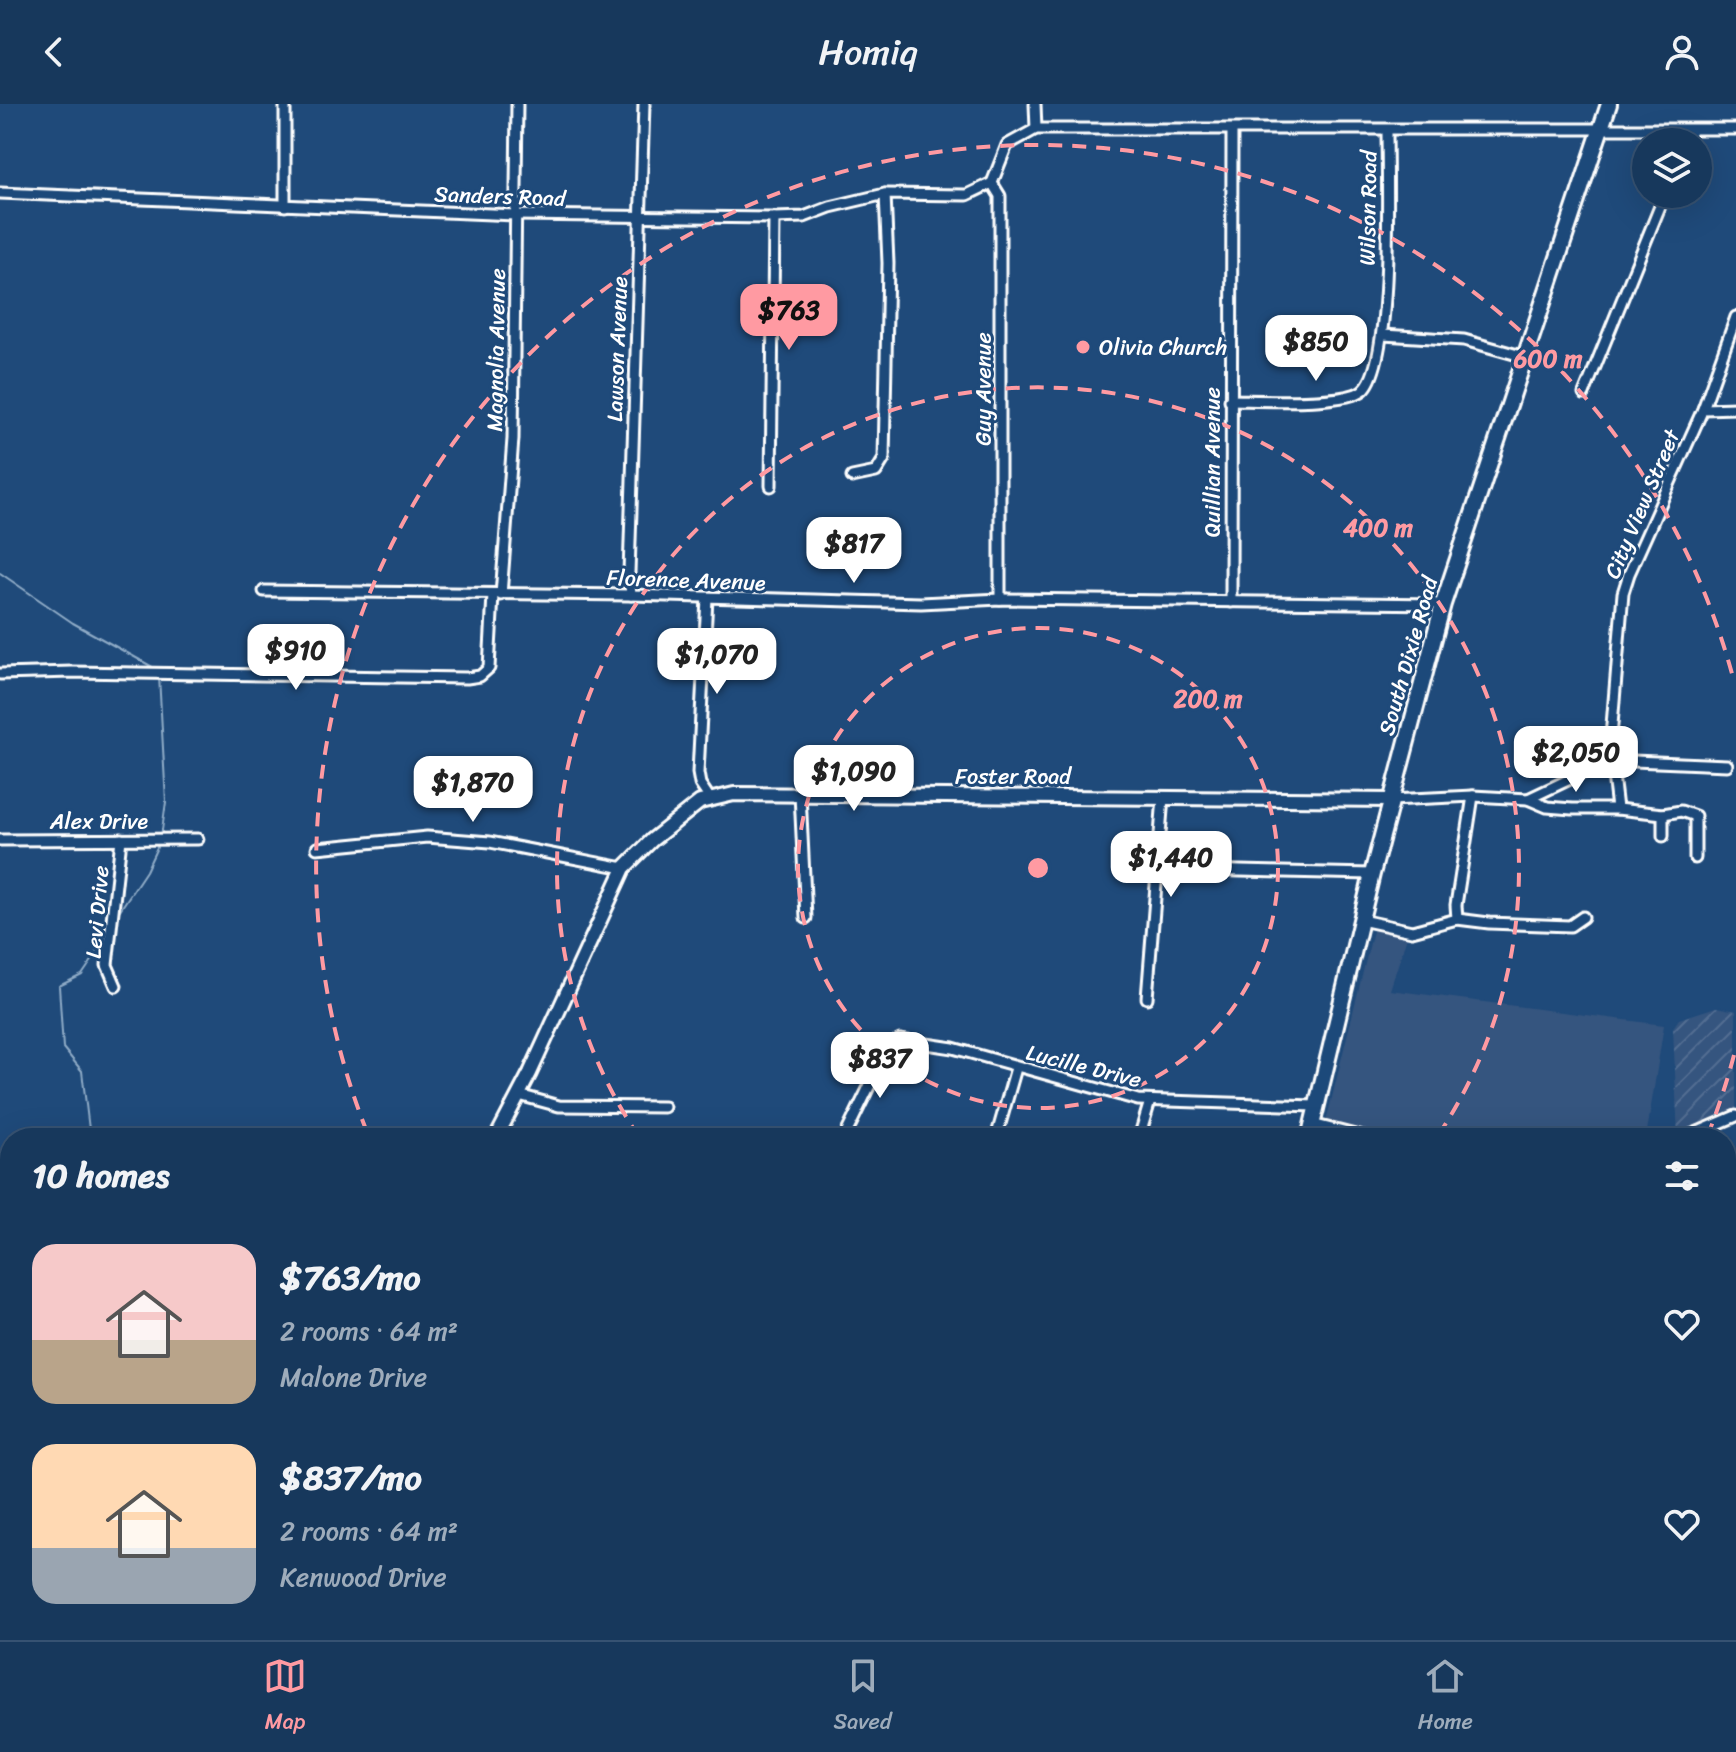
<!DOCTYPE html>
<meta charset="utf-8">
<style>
:root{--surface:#17385c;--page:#203f62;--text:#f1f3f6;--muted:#9eacbb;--line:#365272;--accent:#ff9aa2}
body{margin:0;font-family:Sriracha,sans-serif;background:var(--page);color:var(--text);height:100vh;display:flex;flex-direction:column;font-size:30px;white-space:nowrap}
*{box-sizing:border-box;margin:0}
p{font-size:26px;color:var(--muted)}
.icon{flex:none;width:44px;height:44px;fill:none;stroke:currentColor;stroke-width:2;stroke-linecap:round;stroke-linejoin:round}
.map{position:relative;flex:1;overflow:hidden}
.panel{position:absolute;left:0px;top:1024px;width:1736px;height:512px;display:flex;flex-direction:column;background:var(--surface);border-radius:32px 32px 0 0;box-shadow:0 8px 32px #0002,0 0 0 2px var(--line)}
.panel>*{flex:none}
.tools{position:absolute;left:1632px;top:24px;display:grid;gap:16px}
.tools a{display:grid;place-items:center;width:80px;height:80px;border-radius:50%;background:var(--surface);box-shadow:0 8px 32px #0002,0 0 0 2px var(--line);font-size:40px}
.price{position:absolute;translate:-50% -68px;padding:0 18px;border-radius:16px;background:#fff;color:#222;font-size:26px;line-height:52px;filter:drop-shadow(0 2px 4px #0008)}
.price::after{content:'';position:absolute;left:50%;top:48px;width:24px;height:18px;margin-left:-12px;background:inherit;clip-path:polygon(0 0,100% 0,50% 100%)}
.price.selected{background:var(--accent);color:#111}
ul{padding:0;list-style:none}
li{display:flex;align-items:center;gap:24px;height:200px;padding:0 32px}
li span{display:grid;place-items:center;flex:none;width:224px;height:160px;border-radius:24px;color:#555}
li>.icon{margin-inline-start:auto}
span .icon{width:96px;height:96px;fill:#fffc;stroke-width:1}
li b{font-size:34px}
h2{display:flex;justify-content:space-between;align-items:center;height:96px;padding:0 32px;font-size:34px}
header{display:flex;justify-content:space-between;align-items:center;height:104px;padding:0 32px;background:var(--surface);font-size:36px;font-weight:600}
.tabs{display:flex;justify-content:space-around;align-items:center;height:112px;border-top:2px solid var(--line);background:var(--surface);font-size:22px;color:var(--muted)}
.tabs a{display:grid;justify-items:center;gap:4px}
.tabs .selected{color:var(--accent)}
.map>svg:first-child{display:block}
.built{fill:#35557f}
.industrial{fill:url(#industrial-furrows)}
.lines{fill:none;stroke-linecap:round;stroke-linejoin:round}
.stream{stroke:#90acc7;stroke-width:2}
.minor-casing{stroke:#fff;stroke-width:15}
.tertiary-casing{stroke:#fff;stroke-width:18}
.primary-casing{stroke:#fff;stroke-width:20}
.minor{stroke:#1f4a7a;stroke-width:9}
.tertiary{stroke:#1f4a7a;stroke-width:12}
.primary{stroke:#1f4a7a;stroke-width:14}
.ring{fill:none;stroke:#ff9aa2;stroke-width:4;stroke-dasharray:14 10}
.poi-dot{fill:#ff9aa2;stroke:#1f4a7a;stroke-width:3}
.labels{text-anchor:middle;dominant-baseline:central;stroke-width:6;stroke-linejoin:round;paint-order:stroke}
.street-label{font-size:22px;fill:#fff;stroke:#1f4a7a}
.poi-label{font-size:22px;fill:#fff;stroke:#1f4a7a;text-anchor:start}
.centre{fill:#ff9aa2;stroke:#1f4a7a;stroke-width:4}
.ring-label{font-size:24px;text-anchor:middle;font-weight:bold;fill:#ff9aa2;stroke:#1f4a7a;stroke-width:6;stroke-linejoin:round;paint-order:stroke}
</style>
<header><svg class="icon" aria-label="back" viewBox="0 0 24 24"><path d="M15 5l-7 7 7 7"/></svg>Homiq<svg class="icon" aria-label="person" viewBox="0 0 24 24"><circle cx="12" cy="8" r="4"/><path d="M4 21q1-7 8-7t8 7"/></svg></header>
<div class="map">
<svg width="1736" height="1536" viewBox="0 0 1736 1536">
<defs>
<pattern id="industrial-furrows" width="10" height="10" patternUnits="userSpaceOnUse" patternTransform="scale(2)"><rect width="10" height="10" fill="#35557f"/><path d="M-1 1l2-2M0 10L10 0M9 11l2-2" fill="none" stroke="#536e92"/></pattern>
</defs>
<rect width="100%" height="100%" fill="#1f4a7a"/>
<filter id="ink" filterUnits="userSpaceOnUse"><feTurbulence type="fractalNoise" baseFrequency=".0125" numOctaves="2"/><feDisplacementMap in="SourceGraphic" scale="16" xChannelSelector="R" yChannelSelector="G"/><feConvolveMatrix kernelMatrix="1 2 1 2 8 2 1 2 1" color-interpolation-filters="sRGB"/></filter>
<g filter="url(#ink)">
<path class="built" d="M1374 823 1408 829 1390 886 1664 921 1646 1034H1322Z"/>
<path class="industrial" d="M1716 903 1736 907V1021L1705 1034H1678L1673 924 1679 915Z"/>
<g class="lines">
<g class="stream">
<path d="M0 469 73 519 158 566"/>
<path d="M159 572 166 698 161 733"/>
<path d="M118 809 146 767 159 739"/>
<path d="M90 1034 82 967 63 944 59 882 82 871 93 855 108 820"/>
<path d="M1726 1060 1736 1063"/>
<path d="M0 1505 10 1501"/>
<path d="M827 1526 837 1536"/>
<path d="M1452 1526 1454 1536"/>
</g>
<defs>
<g id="minor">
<path d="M1035 0 1036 25"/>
<path d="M1686 38 1691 27"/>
<path d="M992 79 1007 41 1036 25H1736"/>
<path d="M992 79 1000 92V495"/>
<path d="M0 89 515 111 774 114 804 113 830 103 885 90 967 91 992 79"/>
<path d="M285 102V0"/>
<path d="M1383 231 1464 236 1525 253"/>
<path d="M1584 290 1665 90"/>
<path d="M1230 296C1256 296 1346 301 1363 286 1394 260 1387 72 1387 26"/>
<path d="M1703 305 1736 304"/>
<path d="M852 373 876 368 884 355 888 159 885 90"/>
<path d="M771 382 774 114"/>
<path d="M264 487 631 491 921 499 1000 495 1443 500"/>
<path d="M501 491 513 335 517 0"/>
<path d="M631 491 629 469 644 0"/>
<path d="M707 494 698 669 700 680 710 695"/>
<path d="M1231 498 1232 27"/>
<path d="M0 570 72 568 467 574 480 572 489 564 493 491"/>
<path d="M1610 656 1727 661"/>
<path d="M800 690 806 814"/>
<path d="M1528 695 1610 656"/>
<path d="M1391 696 1473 692 1528 695 1547 703 1572 705H1617L1663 710 1681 707 1695 712V754"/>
<path d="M1617 705 1610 645 1623 489 1629 470 1703 305 1736 213"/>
<path d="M1663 710V732"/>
<path d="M0 736 198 735"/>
<path d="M317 744 427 733 490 738 624 764"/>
<path d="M1157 765 1372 770"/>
<path d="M1457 815 1456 801 1473 692"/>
<path d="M1361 816 1412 827 1457 815 1489 819 1570 822 1583 813"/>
<path d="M116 882 107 861 121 735"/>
<path d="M1147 894 1163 693"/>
<path d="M519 991 559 1002 664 1003"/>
<path d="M1312 1020 1367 1034"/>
<path d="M844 1034 889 942 900 936 953 944 1138 996 1315 1002"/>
<path d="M996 1034 1016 964"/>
<path d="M1139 1034 1150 997"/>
<path d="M1684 1034 1736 1012"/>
<path d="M0 1353 10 1366"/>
<path d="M0 1532 4 1536"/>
</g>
<g id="tertiary">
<path d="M496 1034 530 969 624 764 652 736 700 698 734 690 1391 696"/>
<path d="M0 1463 10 1460"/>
</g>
<g id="primary">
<path d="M1309 1034 1372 770 1443 500 1609 0"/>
<path d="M1132 1536 1137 1526"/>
</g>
</defs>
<use href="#minor" class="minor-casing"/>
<use href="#tertiary" class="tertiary-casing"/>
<use href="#primary" class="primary-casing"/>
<use href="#minor" class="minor"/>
<use href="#tertiary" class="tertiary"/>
<use href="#primary" class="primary"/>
</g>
</g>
<g class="ring">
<circle cx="1038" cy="764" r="240"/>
<path d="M639 1033A481 481 0 1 1 1437 1033"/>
<path d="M1734 951A721 721 0 0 1 1709 1028M367 1028A721 721 0 1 1 1734 577"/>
</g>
<circle class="poi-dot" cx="1083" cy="243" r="8"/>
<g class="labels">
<g class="street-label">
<text transform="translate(500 92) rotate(2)">Sanders Road</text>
<text transform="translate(1368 104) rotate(-89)">Wilson Road</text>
<text transform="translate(617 245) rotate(-88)">Lawson Avenue</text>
<text transform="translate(496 246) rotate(-89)">Magnolia Avenue</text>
<text transform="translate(983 285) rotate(-90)">Guy Avenue</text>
<text transform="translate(1212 358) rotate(-90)">Quillian Avenue</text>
<text transform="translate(1642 400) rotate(-67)">City View Street</text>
<text transform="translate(686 476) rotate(2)">Florence Avenue</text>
<text transform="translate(1408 552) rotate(-74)">South Dixie Road</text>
<text x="1013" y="672">Foster Road</text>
<text x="99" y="717">Alex Drive</text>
<text transform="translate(97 808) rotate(-85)">Levi Drive</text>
<text transform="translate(1084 962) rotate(14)">Lucille Drive</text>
</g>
<g class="poi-label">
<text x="1099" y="243">Olivia Church</text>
</g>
</g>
<circle cx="1038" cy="764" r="12" class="centre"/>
<g class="ring-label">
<text x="1548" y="263">600 m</text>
<text x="1378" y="432">400 m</text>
<text x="1208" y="603">200 m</text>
</g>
</svg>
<div class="tools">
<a><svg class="icon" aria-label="layers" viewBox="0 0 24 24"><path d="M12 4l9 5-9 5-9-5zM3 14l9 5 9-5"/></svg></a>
</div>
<b class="price selected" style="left:789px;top:248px">$763</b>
<b class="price" style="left:1316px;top:279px">$850</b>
<b class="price" style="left:854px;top:481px">$817</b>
<b class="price" style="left:296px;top:588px">$910</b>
<b class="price" style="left:717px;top:592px">$1,070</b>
<b class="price" style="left:1576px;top:690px">$2,050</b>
<b class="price" style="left:854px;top:709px">$1,090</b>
<b class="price" style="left:473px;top:720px">$1,870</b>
<b class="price" style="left:1171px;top:795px">$1,440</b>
<b class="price" style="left:880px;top:996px">$837</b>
<section class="panel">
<h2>10 homes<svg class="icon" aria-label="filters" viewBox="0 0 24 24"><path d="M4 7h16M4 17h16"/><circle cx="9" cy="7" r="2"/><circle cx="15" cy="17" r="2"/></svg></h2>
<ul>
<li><span style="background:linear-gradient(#f6c9c9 60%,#b9a48a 0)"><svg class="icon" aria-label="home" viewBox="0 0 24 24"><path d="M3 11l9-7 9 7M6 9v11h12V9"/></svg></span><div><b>$763/mo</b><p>2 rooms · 64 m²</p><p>Malone Drive</p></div><svg class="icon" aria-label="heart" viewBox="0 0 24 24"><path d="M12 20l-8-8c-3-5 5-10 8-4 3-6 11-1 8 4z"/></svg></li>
<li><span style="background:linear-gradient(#ffd9b3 65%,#9aa5b1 0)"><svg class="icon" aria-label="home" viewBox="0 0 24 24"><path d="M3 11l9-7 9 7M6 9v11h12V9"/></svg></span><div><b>$837/mo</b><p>2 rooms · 64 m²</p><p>Kenwood Drive</p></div><svg class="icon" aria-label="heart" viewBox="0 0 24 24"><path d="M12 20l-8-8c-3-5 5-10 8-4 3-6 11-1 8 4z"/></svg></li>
</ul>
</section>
</div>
<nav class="tabs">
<a class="selected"><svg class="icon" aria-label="map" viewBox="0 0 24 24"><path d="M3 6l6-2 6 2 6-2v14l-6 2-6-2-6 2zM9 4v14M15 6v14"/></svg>Map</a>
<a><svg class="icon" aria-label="saved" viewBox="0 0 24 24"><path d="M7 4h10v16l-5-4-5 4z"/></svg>Saved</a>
<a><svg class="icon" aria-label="home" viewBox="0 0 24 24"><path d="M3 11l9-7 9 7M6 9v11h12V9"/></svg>Home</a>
</nav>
